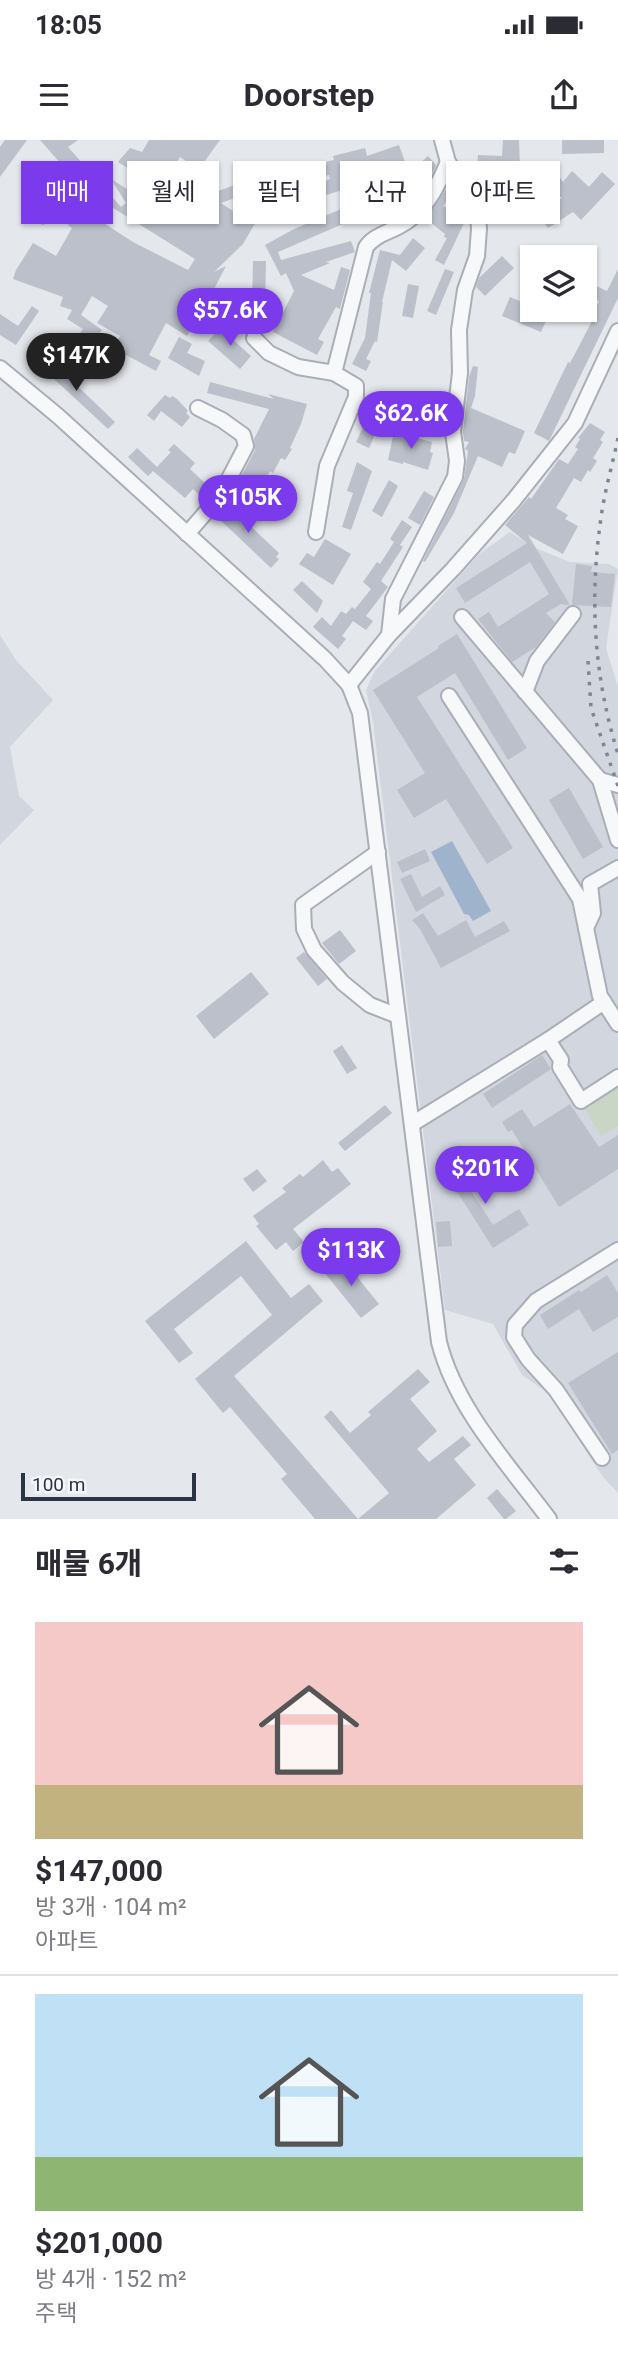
<!DOCTYPE html>
<html lang="ko">
<meta charset="utf-8">
<style>
:root{--surface:#fff;--page:#f2f2f3;--text:#2b2b33;--muted:#7c7c81;--line:#e1e1e2;--accent:#7c3aed}
body{margin:0;font-family:Roboto,"Noto Sans KR",sans-serif;background:var(--page);color:var(--text);height:100vh;display:flex;flex-direction:column;font-size:26px;white-space:nowrap}
*{box-sizing:border-box;margin:0}
p{font-size:23px;color:var(--muted)}
.icon{flex:none;width:38px;height:38px;fill:none;stroke:currentColor;stroke-width:2;stroke-linecap:round;stroke-linejoin:round}
.map{position:relative;height:1379px;overflow:hidden}
.panel{display:flex;flex-direction:column;background:var(--surface);flex:1}
.panel>*{flex:none}
.hud{position:absolute;left:21px;top:21px;width:578px;height:63px;display:flex;gap:14px}
.fabs{position:absolute;left:520px;top:105px;display:grid;gap:14px}
.fabs a{display:grid;place-items:center;width:77px;height:77px;border-radius:0px;background:var(--surface);box-shadow:0 2px 5px #0004;font-size:35px}
.scale{position:absolute;left:21px;bottom:18px;width:175px;box-sizing:border-box;padding-left:7px;border:4px solid #2b3445;border-top:0;font-size:19px;line-height:24px;white-space:nowrap;color:#2b3445;-webkit-text-stroke:5px #f4f6f9;paint-order:stroke}
.price{position:absolute;translate:-50% -60px;padding:0 16px;border-radius:24px;background:var(--accent);color:#fff;font-size:23px;line-height:46px;filter:drop-shadow(0 2px 4px #0008)}
.price::after{content:'';position:absolute;left:50%;top:42px;width:21px;height:16px;margin-left:-10px;background:inherit;clip-path:polygon(0 0,100% 0,50% 100%)}
.price.current{background:#222;color:#fff}
ul{padding:0;list-style:none}
li{display:grid;align-content:center;gap:14px;height:371px;padding:0 35px}
li+li{border-top:2px solid var(--line)}
li span{display:grid;place-items:center;height:217px;border-radius:0px;color:#555}
li>.icon{margin-inline-start:auto}
span .icon{width:126px;height:126px;fill:#fffc;stroke-width:1}
li b{font-size:30px}
h2{display:flex;justify-content:space-between;align-items:center;height:84px;padding:0 35px;font-size:30px}
.pill{padding:0 24px;border-radius:0px;background:var(--surface);box-shadow:0 2px 5px #0004;font-size:24px;line-height:63px}
.pill.current{background:var(--accent);color:#fff}
.status{display:flex;justify-content:space-between;align-items:center;height:49px;padding:0 35px;background:var(--surface);direction:ltr}
.status svg{height:19px;fill:currentColor}
header{display:flex;justify-content:space-between;align-items:center;height:91px;padding:0 35px;background:var(--surface);font-size:32px;font-weight:700}
.map>svg:first-child{display:block}
.built{fill:#d2d6de}
.green{fill:#c9d6c5}
.water{fill:#9fb4cc}
.building{fill:#bbc0ca}
.lines{fill:none;stroke-linecap:round;stroke-linejoin:round}
.minor-casing{stroke:#a9aeb7;stroke-width:18}
.minor{stroke:#f7f8fa;stroke-width:14}
.rail{stroke:#7d8696;stroke-width:3.5;stroke-dasharray:3.5 7;stroke-linecap:butt}
</style>
<div class="status"><b>18:05</b><svg viewBox="0 0 49 12"><path d="M0 12V9h3v3zM5 12V6h3v6zM10 12V3h3v9zM15 12V0h3v12zM26 1h20v11H26zM47 4h2v5h-2z"/></svg></div>
<header><svg class="icon" aria-label="menu" viewBox="0 0 24 24"><path d="M4 6h16M4 12h16M4 18h16"/></svg>Doorstep<svg class="icon" aria-label="share" viewBox="0 0 24 24"><path d="M12 15V3M7 8l5-5 5 5M5 13v7h14v-7"/></svg></header>
<div class="map">
<svg width="618" height="1379" viewBox="0 0 618 1379">
<rect width="100%" height="100%" fill="#e4e7ec"/>
<g class="built">
<path d="M510 392 533 407 570 422 609 424 618 429 606 508 618 547V1353L603 1337 548 1253 522 1235 493 1184 445 1170 373 582 366 550 375 531 479 414Z"/>
<path d="M0 495 16 520 53 560 10 607 19 656 34 670 0 705Z"/>
</g>
<path class="green" d="M618 945V986L601 996 583 966Z"/>
<path class="water" d="M452 701 491 771 473 781 469 775 464 774 431 712Z"/>
<g class="building">
<path d="M5 0H27L0 37V7Z"/>
<path d="M40 0H78L68 7 83 24 73 33H69Z"/>
<path d="M149 0H220L199 29 180 17 167 37 145 24 139 35 118 22 130 8 142 12Z"/>
<path d="M503 0H519L520 29 477 27 478 15 502 16Z"/>
<path d="M562 0H604V13L562 14Z"/>
<path d="M399 5 405 22 374 33 339 51 301 63 302 66 286 73H282L278 62 330 39 329 35 254 51 221 63 246 80 252 74 257 80 243 104 214 132 226 126 203 170 187 196 166 183 149 215 161 221 156 231 113 208 120 196 97 183 108 166 92 156 81 175 102 190 90 207 77 197 83 189 67 179 72 170 60 166 63 157 13 139 16 130 33 103 56 116 72 88 68 85 79 67 133 102 188 130 195 119 81 48 86 38 106 50 121 67 126 63 111 39 146 61 156 42 195 65 204 56 260 36 334 20 333 16 365 8 367 16Z"/>
<path d="M428 16 436 25 435 28 431 36 410 55 278 112 281 120 351 101 355 112 326 122 330 123 301 135 334 150 341 127 350 130 341 165 340 169 336 167 318 199 324 202 317 215 273 192 294 151 286 133 281 136 265 105 294 89 405 42 402 39Z"/>
<path d="M548 21 563 42 572 31 589 47 602 32 615 44 581 80 573 72 548 88 537 73 562 58 543 41 524 56 516 45Z"/>
<path d="M450 44 456 50 443 66 467 77 444 125 435 120 447 98 444 97 445 94 425 78Z"/>
<path d="M38 48 54 52 44 85 29 81Z"/>
<path d="M413 98 425 108 406 131 392 120 382 162H383L377 202 375 201 366 219 371 221 366 231 352 224 365 198 371 153H369L380 110 400 115Z"/>
<path d="M502 116 514 128 485 156 476 147 479 138Z"/>
<path d="M253 121H266L265 164H252Z"/>
<path d="M445 129 454 132 436 175 427 171Z"/>
<path d="M618 129V158L549 301 534 293 568 222 570 223 577 210 593 179 591 178 599 161 584 154V140L607 151Z"/>
<path d="M408 144 419 146 413 178 402 176Z"/>
<path d="M510 157 532 166V170H551L541 192 502 176Z"/>
<path d="M32 166 39 171 16 205 0 195V174L18 186Z"/>
<path d="M220 188 251 216 240 229 208 201Z"/>
<path d="M179 197 192 204 187 213 205 221 199 236 168 218Z"/>
<path d="M47 217 115 282 108 289 39 225Z"/>
<path d="M473 226 478 227 475 256 471 268 525 291 515 314 509 312 502 327 478 316 454 373 425 422 423 421 464 339 468 311 465 309 469 302 464 301 463 292 469 237Z"/>
<path d="M210 242 274 259 268 254 307 264 301 284 290 308 292 309 285 320 281 318 273 333 270 331 261 347 280 365 274 378 250 355 248 359 234 350 255 310 254 299 269 269 207 253Z"/>
<path d="M380 253 391 259 369 308 356 302Z"/>
<path d="M165 255 170 258 172 256 177 259 188 271 186 273 190 277 182 287 161 271 154 281 147 275Z"/>
<path d="M590 283 605 292 600 300 603 302 593 318 597 321 590 332 588 330 581 342 574 338 556 368 568 375 565 379 578 386 563 414 528 395 570 465 561 464 546 473 555 482 536 507 512 522 478 479 489 472 498 487 549 454 530 422 465 463 456 448 527 403 505 385 529 357 531 359 559 319 568 324 578 309 575 307 580 299 578 298Z"/>
<path d="M394 292 432 302 430 312 433 313 428 330 403 322V324L388 320Z"/>
<path d="M174 304 195 323 190 329 212 350 204 359 193 349 185 358 153 331 148 336 128 317 137 308 157 327 171 312 168 310Z"/>
<path d="M357 322 372 331 351 390 342 387 353 353 347 351Z"/>
<path d="M389 340 398 346 382 377 372 371Z"/>
<path d="M424 351 434 357 420 385 408 378Z"/>
<path d="M226 363 279 413 276 417 279 419 271 428 216 376Z"/>
<path d="M402 380 412 387 400 405 403 407 381 441 388 447 366 476 373 481 366 490 353 481 342 496 346 499 338 509 313 487 322 477 331 486 341 471 346 474 352 467 355 469 371 449 363 442 377 422 380 424 394 402 390 399Z"/>
<path d="M325 399 351 414 333 445 299 424 307 413 314 417Z"/>
<path d="M576 424 592 426 591 432 615 434 611 467 572 465Z"/>
<path d="M302 441 323 461 317 473 293 450Z"/>
<path d="M457 494 527 608 508 620 455 533 417 557 513 708 487 724 446 659 414 678 397 650 425 633 373 550 439 508 438 506Z"/>
<path d="M569 648 603 707 583 719 549 660Z"/>
<path d="M425 709 430 721 402 733 397 722Z"/>
<path d="M411 734 422 757 440 746 445 755 416 772 400 739Z"/>
<path d="M423 773 438 796 466 780 475 797 504 781 510 791 441 828 420 789 412 780Z"/>
<path d="M340 790 356 811 339 824 322 803Z"/>
<path d="M304 812 327 839 318 846 296 818Z"/>
<path d="M251 832 269 854 214 899 196 876Z"/>
<path d="M342 905 357 928 347 934 333 911Z"/>
<path d="M542 915 551 929 492 968 483 954Z"/>
<path d="M570 964 599 1007 618 995V1029L559 1067 512 990 508 992 502 982 522 969 534 987Z"/>
<path d="M385 965 392 973 345 1011 338 1003Z"/>
<path d="M482 1014 489 1024 464 1040 493 1085 519 1069 529 1085 493 1108 447 1036Z"/>
<path d="M323 1020 332 1032 338 1028 351 1044 293 1089 304 1102 293 1111 286 1102 276 1110 256 1086 259 1084 253 1076 286 1052 282 1048 300 1034 303 1037Z"/>
<path d="M257 1029 267 1041 253 1052 243 1039Z"/>
<path d="M450 1081 452 1106 438 1107 436 1082Z"/>
<path d="M246 1101 291 1158 309 1144 323 1161 234 1236 358 1379 389 1353 324 1277 331 1270 350 1293 371 1275 368 1272 418 1229 430 1242 410 1259 437 1291 417 1309 429 1322 463 1296 471 1305 454 1319 476 1345 436 1379H315L281 1339 287 1334 230 1267 223 1273 195 1239 272 1175 241 1136 174 1189 193 1213 179 1223 145 1181Z"/>
<path d="M341 1117 379 1164 361 1178 324 1132Z"/>
<path d="M607 1135 618 1153V1177L593 1192 579 1169 548 1189 540 1175 579 1150 581 1152Z"/>
<path d="M618 1212V1310L612 1314 568 1243Z"/>
<path d="M497 1349 516 1371 506 1379H504L487 1358Z"/>
</g>
<g class="lines">
<defs>
<g id="minor">
<path d="M254 198 269 213 298 227 334 233 356 246V257L327 326 316 392"/>
<path d="M0 228 58 276 325 519 349 545 360 573 439 1202C456 1269 508 1324 549 1379"/>
<path d="M334 233 366 107C374 96 386 93 398 87 424 74 437 48 448 22"/>
<path d="M187 394 220 356 246 306 243 295 222 280 198 268"/>
<path d="M462 477 600 640 618 700"/>
<path d="M389 495 393 459 455 337 457 321 453 292 460 233 459 190 465 150 477 116 479 89 478 75 470 54 448 22 442 0"/>
<path d="M349 545 389 495 453 429 514 360 575 283 618 191"/>
<path d="M525 552 537 521 573 474"/>
<path d="M449 556 580 759 600 856 618 884"/>
<path d="M600 640 618 645"/>
<path d="M378 712 303 765 304 789 314 810 343 843 370 865 398 876"/>
<path d="M586 788 593 773 590 744 618 728"/>
<path d="M604 862 548 900 561 920 560 927 581 961 618 937"/>
<path d="M412 984 548 900"/>
<path d="M602 1318 556 1250 528 1219 514 1197 515 1185 536 1161 618 1110"/>
</g>
</defs>
<use href="#minor" class="minor-casing"/>
<use href="#minor" class="minor"/>
<g class="rail">
<path d="M618 298C613 322 606 346 602 371 589 454 593 534 618 614"/>
<path d="M588 521 591 568 618 646"/>
</g>
</g>
</svg>
<div class="fabs">
<a><svg class="icon" aria-label="layers" viewBox="0 0 24 24"><path d="M12 4l9 5-9 5-9-5zM3 14l9 5 9-5"/></svg></a>
</div>
<div class="scale">100 m</div>
<b class="price" style="left:230px;top:208px">$57.6K</b>
<b class="price current" style="left:76px;top:253px">$147K</b>
<b class="price" style="left:411px;top:311px">$62.6K</b>
<b class="price" style="left:248px;top:395px">$105K</b>
<b class="price" style="left:485px;top:1066px">$201K</b>
<b class="price" style="left:351px;top:1148px">$113K</b>
<div class="hud">
<a class="pill current">매매</a>
<a class="pill">월세</a>
<a class="pill">필터</a>
<a class="pill">신규</a>
<a class="pill">아파트</a>
</div>
</div>
<section class="panel">
<h2>매물 6개<svg class="icon" aria-label="filters" viewBox="0 0 24 24"><path d="M4 7h16M4 17h16"/><circle cx="9" cy="7" r="2"/><circle cx="15" cy="17" r="2"/></svg></h2>
<ul>
<li><span style="background:linear-gradient(#f6c9c9 75%,#c2b280 0)"><svg class="icon" aria-label="home" viewBox="0 0 24 24"><path d="M3 11l9-7 9 7M6 9v11h12V9"/></svg></span><div><b>$147,000</b><p>방 3개 · 104 m²</p><p>아파트</p></div></li>
<li><span style="background:linear-gradient(#bfe0f5 75%,#8fb573 0)"><svg class="icon" aria-label="home" viewBox="0 0 24 24"><path d="M3 11l9-7 9 7M6 9v11h12V9"/></svg></span><div><b>$201,000</b><p>방 4개 · 152 m²</p><p>주택</p></div></li>
</ul>
</section>
